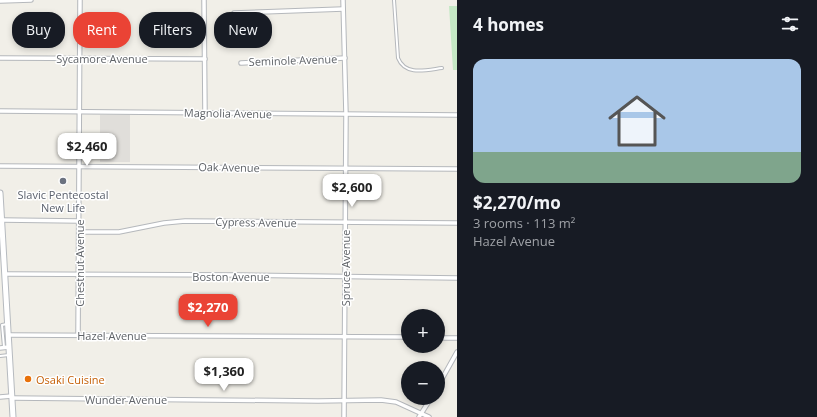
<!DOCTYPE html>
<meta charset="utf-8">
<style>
:root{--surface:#171b24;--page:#20242c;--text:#f1f3f6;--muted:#9ea1a6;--accent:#ea4335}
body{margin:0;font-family:"Open Sans",sans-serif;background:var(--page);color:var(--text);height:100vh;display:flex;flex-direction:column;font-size:15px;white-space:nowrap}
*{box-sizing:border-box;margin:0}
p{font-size:13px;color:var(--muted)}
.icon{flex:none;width:22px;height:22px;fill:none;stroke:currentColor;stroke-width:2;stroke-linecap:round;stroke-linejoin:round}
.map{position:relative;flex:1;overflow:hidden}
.side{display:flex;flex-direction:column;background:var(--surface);width:360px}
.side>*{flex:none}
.banner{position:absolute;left:12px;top:12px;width:380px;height:36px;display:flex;gap:8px}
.buttons{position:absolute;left:401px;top:309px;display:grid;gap:8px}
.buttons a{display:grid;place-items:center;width:44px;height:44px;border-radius:50%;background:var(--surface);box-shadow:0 2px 6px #0003;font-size:20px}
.price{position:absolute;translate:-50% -34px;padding:0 9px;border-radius:8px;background:#fff;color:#222;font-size:13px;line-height:26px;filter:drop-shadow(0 1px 2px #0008)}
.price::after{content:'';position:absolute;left:50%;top:24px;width:12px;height:9px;margin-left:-6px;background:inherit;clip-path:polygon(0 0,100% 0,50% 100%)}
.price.selected{background:var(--accent);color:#fff}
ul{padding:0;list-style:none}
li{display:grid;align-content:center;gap:8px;height:212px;padding:0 16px}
li span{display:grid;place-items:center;height:124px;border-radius:12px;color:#555}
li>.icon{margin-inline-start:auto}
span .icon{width:72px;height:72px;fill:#fffc;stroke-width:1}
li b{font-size:17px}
h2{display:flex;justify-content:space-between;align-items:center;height:48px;padding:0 16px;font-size:17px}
.pill{padding:0 14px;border-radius:16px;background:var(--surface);box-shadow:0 2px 6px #0003;font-size:14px;line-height:36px}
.pill.selected{background:var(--accent);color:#fff}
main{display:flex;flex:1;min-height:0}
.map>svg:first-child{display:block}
.industrial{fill:#e0deda}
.green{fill:#c5e8c5}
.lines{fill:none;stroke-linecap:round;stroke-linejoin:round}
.lane-casing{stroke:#b5b8bc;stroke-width:4}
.street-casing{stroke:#b5b8bc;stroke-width:5.5}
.secondary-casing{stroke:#b6babf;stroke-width:7}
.lane{stroke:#fff;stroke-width:2}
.street{stroke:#fff;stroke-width:3.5}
.secondary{stroke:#fff;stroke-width:5}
.worship-dot{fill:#6b7280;stroke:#fff;stroke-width:1.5}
.food-dot{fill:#e8710a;stroke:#fff;stroke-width:1.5}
.labels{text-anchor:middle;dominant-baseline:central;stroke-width:3;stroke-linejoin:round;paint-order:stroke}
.street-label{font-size:11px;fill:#5f6368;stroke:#fff}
.worship-label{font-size:11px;fill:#5b616d;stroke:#fff}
.food-label{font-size:11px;fill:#c56008;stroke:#fff;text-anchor:start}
</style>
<main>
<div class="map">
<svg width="457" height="417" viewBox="0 0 457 417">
<rect width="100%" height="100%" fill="#f1efe8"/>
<rect class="industrial" x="100" y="115" width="30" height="47"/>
<path class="green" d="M457 6V70H453L449 6Z"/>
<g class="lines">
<defs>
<g id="lane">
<path d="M394 0 398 58C405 76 426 70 442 68"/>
<path d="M4 347 2 325 7 324"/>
<path d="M0 356 9 355"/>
</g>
<g id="street">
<path d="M204 0 205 113"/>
<path d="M343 0 346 114 344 417"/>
<path d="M0 1 31 0"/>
<path d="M234 13 343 9"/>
<path d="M0 58 205 59"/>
<path d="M241 63 345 58"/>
<path d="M0 111 457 115"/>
<path d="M0 166 457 169"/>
<path d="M2 220 79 221"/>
<path d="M79 232H119L164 223 185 221 457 223"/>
<path d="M5 274 240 275 457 278"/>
<path d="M8 335 408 337"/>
<path d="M78 335 80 0"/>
<path d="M438 338H457"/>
<path d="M0 348 9 347"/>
<path d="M438 386 457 352"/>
<path d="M0 397 12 396"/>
<path d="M12 398 318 401 381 400 396 402 429 417"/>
<path d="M419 417 431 398"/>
</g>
<path id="secondary" d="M0 193 13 417"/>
</defs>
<use href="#lane" class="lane-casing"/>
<use href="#street" class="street-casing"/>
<use href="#secondary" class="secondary-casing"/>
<use href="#lane" class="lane"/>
<use href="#street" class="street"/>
<use href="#secondary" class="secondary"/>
</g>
<circle class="worship-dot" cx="63" cy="181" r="4"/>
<circle class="food-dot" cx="28" cy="379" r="4"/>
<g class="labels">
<g class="street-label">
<text x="102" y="58">Sycamore Avenue</text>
<text transform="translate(293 60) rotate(-2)">Seminole Avenue</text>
<text transform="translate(228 113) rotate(1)">Magnolia Avenue</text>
<text transform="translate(229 167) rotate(1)">Oak Avenue</text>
<text transform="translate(256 222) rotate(1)">Cypress Avenue</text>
<text transform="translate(79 263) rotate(-90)">Chestnut Avenue</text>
<text transform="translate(345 268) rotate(-90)">Spruce Avenue</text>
<text x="231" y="276">Boston Avenue</text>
<text x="112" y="335">Hazel Avenue</text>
<text x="126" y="399">Wunder Avenue</text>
</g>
<g class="worship-label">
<text x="63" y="194">Slavic Pentecostal<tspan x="63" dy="13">New Life</tspan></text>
</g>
<g class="food-label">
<text x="36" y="379">Osaki Cuisine</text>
</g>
</g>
</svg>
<div class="buttons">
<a>+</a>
<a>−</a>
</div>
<b class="price" style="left:87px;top:167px">$2,460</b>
<b class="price" style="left:352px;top:208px">$2,600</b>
<b class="price selected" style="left:208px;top:328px">$2,270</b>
<b class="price" style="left:224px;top:392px">$1,360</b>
<div class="banner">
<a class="pill">Buy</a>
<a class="pill selected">Rent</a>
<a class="pill">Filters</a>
<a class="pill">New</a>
</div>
</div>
<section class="side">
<h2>4 homes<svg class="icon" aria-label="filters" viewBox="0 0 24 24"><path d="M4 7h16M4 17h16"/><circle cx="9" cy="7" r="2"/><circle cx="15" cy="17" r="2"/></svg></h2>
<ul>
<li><span style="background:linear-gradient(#a9c7e8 75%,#7fa58c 0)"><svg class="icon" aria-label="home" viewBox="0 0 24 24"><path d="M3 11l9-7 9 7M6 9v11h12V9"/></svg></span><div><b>$2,270/mo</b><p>3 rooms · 113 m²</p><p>Hazel Avenue</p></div></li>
</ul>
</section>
</main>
